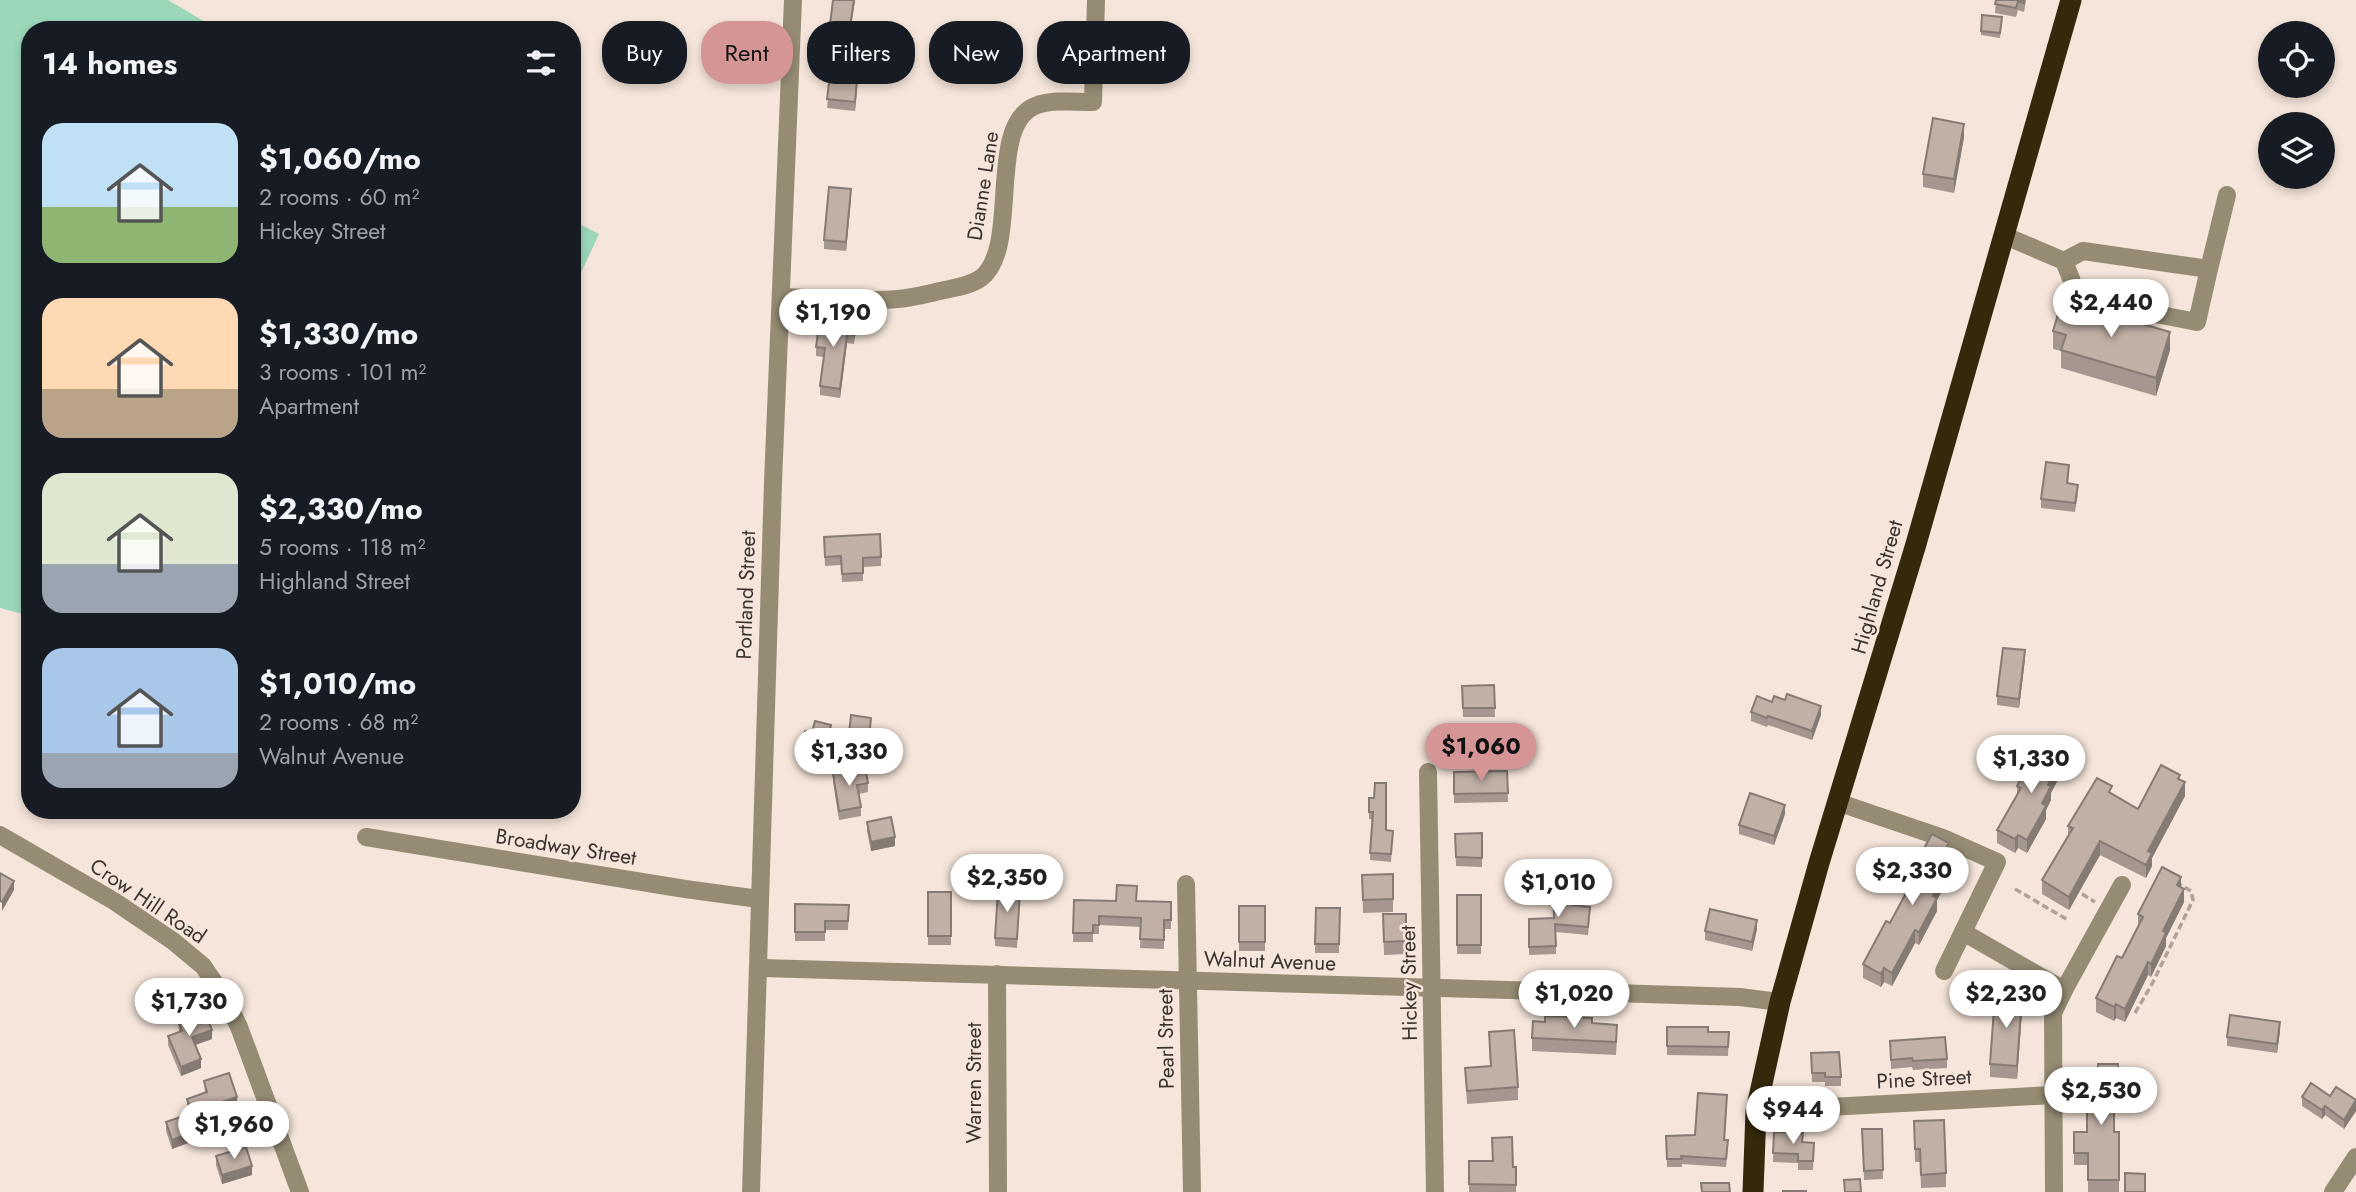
<!DOCTYPE html>
<meta charset="utf-8">
<style>
:root{--surface:#171b24;--page:#242831;--text:#f1f3f6;--muted:#9ea1a6;--accent:#d59597}
body{margin:0;font-family:Jost,sans-serif;background:var(--page);color:var(--text);height:100vh;display:flex;flex-direction:column;font-size:26px;white-space:nowrap}
*{box-sizing:border-box;margin:0}
p{font-size:23px;color:var(--muted)}
.icon{flex:none;width:38px;height:38px;fill:none;stroke:currentColor;stroke-width:2;stroke-linecap:round;stroke-linejoin:round}
.map{position:relative;flex:1;overflow:hidden}
.sheet{position:absolute;left:21px;top:21px;width:560px;height:798px;display:flex;flex-direction:column;background:var(--surface);border-radius:28px;box-shadow:0 4px 10px #0003}
.sheet>*{flex:none}
.guide{position:absolute;left:602px;top:21px;width:665px;height:63px;display:flex;gap:14px}
.fabs{position:absolute;left:2258px;top:21px;display:grid;gap:14px}
.fabs a{display:grid;place-items:center;width:77px;height:77px;border-radius:50%;background:var(--surface);box-shadow:0 4px 10px #0003;font-size:35px}
.price{position:absolute;translate:-50% -60px;padding:0 16px;border-radius:24px;background:#fff;color:#222;font-size:23px;line-height:46px;filter:drop-shadow(0 2px 4px #0008)}
.price::after{content:'';position:absolute;left:50%;top:42px;width:21px;height:16px;margin-left:-10px;background:inherit;clip-path:polygon(0 0,100% 0,50% 100%)}
.price.selected{background:var(--accent);color:#111}
ul{padding:0;list-style:none}
li{display:flex;align-items:center;gap:21px;height:175px;padding:0 21px}
li span{display:grid;place-items:center;flex:none;width:196px;height:140px;border-radius:21px;color:#555}
li>.icon{margin-inline-start:auto}
span .icon{width:84px;height:84px;fill:#fffc;stroke-width:1}
li b{font-size:30px}
h2{display:flex;justify-content:space-between;align-items:center;height:84px;padding:0 21px;font-size:30px}
.tag{padding:0 24px;border-radius:28px;background:var(--surface);box-shadow:0 4px 10px #0003;font-size:24px;line-height:63px}
.tag.selected{background:var(--accent);color:#111}
.map>svg:first-child{display:block}
.green{fill:#9cd7b9}
.lines{fill:none;stroke-linecap:round;stroke-linejoin:round}
.path{stroke:#afa29a;stroke-width:3.5;stroke-dasharray:7 3.5;stroke-linecap:butt}
.minor{stroke:#968c74;stroke-width:18}
.highway{stroke:#35290c;stroke-width:21}
.wall{fill:#a5978f}
.shaded-wall{fill:#867b74}
.building{fill:#c0b0a6;stroke:#867b74;stroke-width:2}
.labels{text-anchor:middle;dominant-baseline:central;stroke-width:5;stroke-linejoin:round;paint-order:stroke}
.street-label{font-size:21px;fill:#3a332f;stroke:#f5e5da}
</style>
<div class="map">
<svg width="2356" height="1192" viewBox="0 0 2356 1192">
<rect width="100%" height="100%" fill="#f5e5da"/>
<g class="green">
<path d="M0 0H168L219 30H30V616L0 608Z"/>
<path d="M572 220 599 234 572 292Z"/>
</g>
<g class="lines">
<g class="path">
<path d="M2015 889 2068 920"/>
<path d="M2082 894 2095 902"/>
<path d="M2135 1013 2152 984 2193 900 2191 891 2179 884"/>
</g>
<g class="minor">
<path d="M2003 235 2064 261 2079 299 2197 322 2209 269 2083 251 2064 261"/>
<path d="M2209 269 2227 195"/>
<path d="M781 297C820 298 860 302 898 299 912 298 927 294 940 291 953 288 970 286 981 278 1021 248 986 126 1035 106 1052 99 1075 102 1093 102L1096 0"/>
<path d="M1428 772 1435 1192"/>
<path d="M1837 802 1943 838 1997 862 1944 971"/>
<path d="M0 835 114 901 173 941 203 966 225 998 239 1027 300 1192"/>
<path d="M366 837 685 889 759 899"/>
<path d="M1186 884 1192 1192"/>
<path d="M1963 932 2064 990 2122 885"/>
<path d="M758 968 1614 993 1740 997 1780 1002"/>
<path d="M997 974 998 1192"/>
<path d="M1756 1111 2053 1095"/>
<path d="M751 1192 773 482 793 0"/>
<path d="M2054 1192 2053 1013 2064 990"/>
<path d="M2333 1192 2356 1157"/>
</g>
<path class="highway" d="M1753 1192 1756 1111 1780 1002 1819 863 1916 544 2071 0"/>
</g>
<g class="wall">
<path d="M833 0 845 66 858 77 855 111 827 108 833 51 828 50V41Z"/>
<path d="M1996 0H2026L2024 12 2018 10 2016 17 1995 13Z"/>
<path d="M2002 22 2000 38 1981 35V31Z"/>
<path d="M1964 137 1954 193 1923 187V174Z"/>
<path d="M851 198 846 251 824 249V240Z"/>
<path d="M856 331 854 344 847 343 840 398 820 395V386L824 357 816 356V347Z"/>
<path d="M2053 331 2170 350 2156 396 2061 368V351L2053 349Z"/>
<path d="M2069 474 2068 483 2078 494 2075 512 2041 508V499Z"/>
<path d="M824 537 881 557V566L863 567V581L842 582 841 565 825 566Z"/>
<path d="M2025 659 2019 708 1997 705V696Z"/>
<path d="M1494 685 1495 717H1463L1462 686Z"/>
<path d="M1785 700 1821 715 1812 740 1768 725 1767 727 1751 721V712L1772 702Z"/>
<path d="M871 727 869 746 849 743V734Z"/>
<path d="M812 732 831 734 826 759 802 754V745Z"/>
<path d="M2056 758 2061 774 2051 793V800L2046 810V819L2027 853 2018 848 2015 853 1997 843V830L2017 795V786Z"/>
<path d="M1507 771 1508 802 1454 803V772Z"/>
<path d="M833 773 868 783V792L859 794 861 807V816L839 820 833 782Z"/>
<path d="M2180 780 2185 796 2152 858V866L2146 878 2100 855 2069 910 2042 894V880L2068 835V826L2112 794 2138 809Z"/>
<path d="M1369 798 1386 830 1393 831 1391 862 1370 860 1372 819H1369Z"/>
<path d="M1785 814 1774 845 1739 834V825Z"/>
<path d="M867 822 895 846 871 851 867 831Z"/>
<path d="M1482 833V867L1456 866 1455 834Z"/>
<path d="M1949 851 1955 867 1937 900V911L1919 945 1915 943 1892 986 1884 982 1881 987 1863 978V964L1890 923 1908 890V877Z"/>
<path d="M1393 874V912L1363 913 1362 875Z"/>
<path d="M2181 887 2184 902 2166 938V946L2151 977 2148 975 2125 1022 2116 1018 2114 1021 2096 1012V998L2122 958 2138 927V914Z"/>
<path d="M1020 891 1017 948 995 946V938Z"/>
<rect x="928" y="892" width="23" height="53"/>
<rect x="1457" y="895" width="24" height="59"/>
<path d="M1074 900 1171 902V929H1164V949L1140 948 1141 927 1099 925V934H1093V942H1073Z"/>
<path d="M795 904 849 905 848 930H825V941H795Z"/>
<path d="M1571 905 1590 915 1588 935 1556 932V954L1529 955V919L1554 918Z"/>
<rect x="1239" y="906" width="26" height="45"/>
<path d="M1316 908H1340L1339 953H1315Z"/>
<path d="M1383 914H1406V954L1384 955Z"/>
<path d="M1757 929 1752 951 1705 940V931Z"/>
<path d="M2022 1010 2017 1079 1990 1077V1064Z"/>
<path d="M178 1020 212 1039 195 1045 201 1068 181 1076 168 1045V1036L179 1032Z"/>
<path d="M1545 1022 1592 1023 1617 1038 1616 1055 1532 1051V1038Z"/>
<path d="M1667 1027 1708 1032H1729L1728 1056 1667 1055Z"/>
<path d="M2280 1031 2277 1053 2227 1046V1037Z"/>
<path d="M1489 1032 1518 1087V1100L1467 1104 1465 1068 1490 1066Z"/>
<path d="M1890 1041 1947 1059V1068L1913 1070 1912 1067 1891 1069Z"/>
<path d="M1811 1053 1841 1077V1086H1825V1082H1812Z"/>
<path d="M2118 1064V1103H2114V1132H2119V1192H2088V1165H2074V1132H2087L2098 1082Z"/>
<path d="M204 1081 237 1106 193 1121 196 1140 172 1149 166 1131V1122L189 1114 187 1108V1099L205 1093Z"/>
<path d="M2330 1096 2356 1100V1111L2344 1129 2325 1115 2322 1119 2302 1106V1097Z"/>
<path d="M1727 1103 1725 1140 1728 1148 1726 1167 1682 1164V1167H1667L1666 1136 1695 1135Z"/>
<path d="M1914 1121 1946 1173V1187L1921 1188 1920 1162H1915Z"/>
<path d="M1862 1129H1882L1883 1179 1864 1180Z"/>
<path d="M1774 1132 1803 1142 1814 1143 1813 1170H1798V1163L1773 1162Z"/>
<path d="M216 1156 252 1175 222 1184 216 1165Z"/>
<path d="M1469 1161 1516 1167V1192H1469Z"/>
</g>
<g class="shaded-wall">
<path d="M854 0H855L844 75V66Z"/>
<path d="M858 68V77L855 111V102Z"/>
<path d="M1964 124V137L1954 193V179Z"/>
<path d="M851 189V198L846 251V242Z"/>
<path d="M2170 332V350L2156 396V378Z"/>
<path d="M847 334V343L840 398V389Z"/>
<path d="M2025 650V659L2019 708V699Z"/>
<path d="M1821 706V715L1812 740V731Z"/>
<path d="M831 725V734L826 759V750Z"/>
<path d="M2061 761V774L2051 793V800L2046 810V819L2027 853V840L2048 785Z"/>
<path d="M2185 782V796L2152 858V866L2146 878V865L2148 851Z"/>
<path d="M1785 805V814L1774 845V836Z"/>
<path d="M2018 835V848L2015 853V839Z"/>
<path d="M895 837V846L871 851V842Z"/>
<path d="M2100 841V855L2069 910V897Z"/>
<path d="M1955 854V867L1937 900V911L1919 945V932L1933 896Z"/>
<path d="M2181 877V890L2177 885Z"/>
<path d="M14 881V890L2 911V902Z"/>
<path d="M2184 889V902L2166 938V946L2151 977V964L2163 931Z"/>
<path d="M1757 920V929L1752 951V942Z"/>
<path d="M1915 930V943L1892 986V973Z"/>
<path d="M2148 962V975L2125 1022V1009Z"/>
<path d="M1884 968V982L1881 987V974Z"/>
<path d="M2022 997V1010L2017 1079V1066Z"/>
<path d="M2116 1004V1018L2114 1021V1007Z"/>
<path d="M2280 1022V1031L2277 1053V1044Z"/>
<path d="M212 1030V1039L192 1046V1037Z"/>
<path d="M201 1059V1068L181 1076V1067Z"/>
<path d="M237 1097V1106L192 1121V1112Z"/>
<path d="M2356 1102V1111L2344 1129V1120Z"/>
<path d="M2325 1106V1115L2322 1119V1110Z"/>
<path d="M196 1131V1140L172 1149V1140Z"/>
<path d="M252 1166V1175L222 1184V1175Z"/>
</g>
<g class="building">
<path d="M833 0H854L844 66 858 68 855 102 827 99 834 42 828 41Z"/>
<path d="M1996 0H2024V3L2018 1 2016 8 1995 4Z"/>
<path d="M1982 15 2002 17 2000 33 1981 31Z"/>
<path d="M1933 118 1964 124 1954 179 1923 174Z"/>
<path d="M829 187 851 189 846 242 824 240Z"/>
<path d="M2062 301 2170 332 2156 378 2061 350 2066 335 2053 331Z"/>
<path d="M820 318 856 322 854 335 847 334 840 389 820 386 825 348 816 347Z"/>
<path d="M2046 462 2069 465 2067 483 2078 485 2075 503 2041 499Z"/>
<path d="M880 534 881 557 863 558V573L842 574 841 556 825 557 824 537Z"/>
<path d="M2003 648 2025 650 2019 699 1997 696Z"/>
<path d="M1494 685 1495 708H1463L1462 686Z"/>
<path d="M1787 694 1821 706 1812 731 1768 716 1767 718 1751 712 1757 696 1772 702 1774 696 1785 700Z"/>
<path d="M851 715 871 718 869 737 849 734Z"/>
<path d="M815 721 831 725 826 750 802 745 805 731 812 732Z"/>
<path d="M2040 743 2056 751 2053 757 2061 761 2048 785 2051 786 2042 803 2046 806 2027 840 2018 835 2015 839 1997 830 2021 788 2017 786Z"/>
<path d="M2161 765 2180 775 2178 779 2185 782 2148 851 2152 853 2146 865 2100 841 2069 897 2042 880 2073 828 2068 826 2097 778 2112 786 2109 792 2138 809Z"/>
<path d="M865 767 868 783 857 785 861 807 839 811 833 773Z"/>
<path d="M1507 771 1508 793 1454 794V772Z"/>
<path d="M1375 783H1386V830L1393 831 1391 854 1370 853 1373 812H1369V798H1374Z"/>
<path d="M1750 793 1785 805 1774 836 1739 825Z"/>
<path d="M891 817 895 837 871 842 867 822Z"/>
<path d="M1482 833V858L1456 857 1455 834Z"/>
<path d="M1932 834 1949 843 1945 849 1955 854 1933 896 1937 898 1919 932 1915 930 1892 973 1884 968 1881 974 1863 964 1886 921 1890 923 1913 880 1908 877Z"/>
<path d="M2162 867 2181 877 2177 885 2184 889 2163 931 2166 933 2151 964 2148 962 2125 1009 2116 1004 2114 1007 2096 998 2117 956 2122 958 2143 917 2138 914Z"/>
<path d="M0 873 14 881 2 902 0 901Z"/>
<path d="M1393 874V899L1363 900 1362 875Z"/>
<path d="M1117 885 1137 886 1136 901 1171 902V920H1164V940L1140 939 1141 918 1099 916V925H1093V933H1073L1074 900 1116 901Z"/>
<path d="M1553 886H1571V905L1590 907 1588 927 1555 924 1556 946 1529 947V919L1554 918Z"/>
<path d="M998 890 1020 891 1017 939 995 938Z"/>
<rect x="928" y="892" width="23" height="44"/>
<rect x="1457" y="895" width="24" height="50"/>
<path d="M795 904 849 905 848 921H825V932H795Z"/>
<rect x="1239" y="906" width="26" height="36"/>
<path d="M1316 908H1340L1339 944H1315Z"/>
<path d="M1710 909 1757 920 1752 942 1705 931Z"/>
<path d="M1383 914H1406V941L1384 942Z"/>
<path d="M1995 995 2022 997 2017 1066 1990 1064Z"/>
<path d="M204 1010 212 1030 192 1037 201 1059 181 1067 168 1036 182 1031 178 1020Z"/>
<path d="M2230 1015 2280 1022 2277 1044 2227 1037Z"/>
<path d="M1545 1016 1592 1018V1023L1617 1025 1616 1042 1532 1038 1533 1021 1545 1022Z"/>
<path d="M1667 1027H1708V1032H1729L1728 1047 1667 1046Z"/>
<path d="M1514 1030 1518 1087 1467 1091 1465 1068 1491 1066 1489 1032Z"/>
<path d="M1945 1037 1947 1059 1913 1061 1912 1058 1891 1060 1890 1041Z"/>
<path d="M1839 1052 1841 1077H1825V1073H1812L1811 1053Z"/>
<path d="M2098 1064H2118V1092H2114V1132H2119V1180H2088V1153H2074V1132H2087V1082H2098Z"/>
<path d="M229 1073 237 1097 192 1112 187 1099 207 1092 204 1081Z"/>
<path d="M2311 1083 2330 1096 2336 1087 2356 1100 2344 1120 2325 1106 2322 1110 2302 1097Z"/>
<path d="M1698 1093 1727 1095 1724 1140H1728L1726 1159 1681 1156 1682 1159H1667L1666 1136 1695 1135Z"/>
<path d="M190 1114 196 1131 172 1140 166 1122Z"/>
<path d="M1944 1120 1946 1173 1921 1175 1920 1149H1915L1914 1121Z"/>
<path d="M1862 1129H1882L1883 1170 1864 1171Z"/>
<path d="M1774 1132 1803 1133 1802 1142 1814 1143 1813 1161H1798V1154L1773 1153Z"/>
<path d="M1512 1137 1513 1167H1516V1185L1469 1184V1161H1493L1492 1138Z"/>
<path d="M246 1147 252 1166 222 1175 216 1156Z"/>
<path d="M2125 1173 2145 1174V1192H2125Z"/>
<path d="M1860 1179 1861 1192H1845L1844 1180Z"/>
<path d="M1701 1183H1729L1730 1192H1702Z"/>
<rect x="1783" y="1191" width="23" height="1"/>
</g>
<g class="labels">
<g class="street-label">
<text transform="translate(983 186) rotate(-81)">Dianne Lane</text>
<text transform="translate(1877 587) rotate(-74)">Highland Street</text>
<text transform="translate(746 595) rotate(-88)">Portland Street</text>
<text transform="translate(566 847) rotate(9)">Broadway Street</text>
<text transform="translate(148 901) rotate(34)">Crow Hill Road</text>
<text transform="translate(1270 961) rotate(2)">Walnut Avenue</text>
<text transform="translate(1409 983) rotate(-91)">Hickey Street</text>
<text transform="translate(1166 1039) rotate(-91)">Pearl Street</text>
<text transform="translate(1924 1079) rotate(-3)">Pine Street</text>
<text transform="translate(974 1083) rotate(-90)">Warren Street</text>
</g>
</g>
</svg>
<div class="fabs">
<a><svg class="icon" aria-label="locate" viewBox="0 0 24 24"><circle cx="12" cy="12" r="6"/><path d="M12 2v4M12 18v4M2 12h4M18 12h4"/></svg></a>
<a><svg class="icon" aria-label="layers" viewBox="0 0 24 24"><path d="M12 4l9 5-9 5-9-5zM3 14l9 5 9-5"/></svg></a>
</div>
<b class="price" style="left:2111px;top:339px">$2,440</b>
<b class="price" style="left:833px;top:349px">$1,190</b>
<b class="price selected" style="left:1481px;top:783px">$1,060</b>
<b class="price" style="left:849px;top:788px">$1,330</b>
<b class="price" style="left:2031px;top:795px">$1,330</b>
<b class="price" style="left:1912px;top:907px">$2,330</b>
<b class="price" style="left:1007px;top:914px">$2,350</b>
<b class="price" style="left:1558px;top:919px">$1,010</b>
<b class="price" style="left:1574px;top:1030px">$1,020</b>
<b class="price" style="left:2006px;top:1030px">$2,230</b>
<b class="price" style="left:189px;top:1038px">$1,730</b>
<b class="price" style="left:2101px;top:1127px">$2,530</b>
<b class="price" style="left:1793px;top:1146px">$944</b>
<b class="price" style="left:234px;top:1161px">$1,960</b>
<div class="guide">
<a class="tag">Buy</a>
<a class="tag selected">Rent</a>
<a class="tag">Filters</a>
<a class="tag">New</a>
<a class="tag">Apartment</a>
</div>
<section class="sheet">
<h2>14 homes<svg class="icon" aria-label="filters" viewBox="0 0 24 24"><path d="M4 7h16M4 17h16"/><circle cx="9" cy="7" r="2"/><circle cx="15" cy="17" r="2"/></svg></h2>
<ul>
<li><span style="background:linear-gradient(#bfe0f5 60%,#8fb573 0)"><svg class="icon" aria-label="home" viewBox="0 0 24 24"><path d="M3 11l9-7 9 7M6 9v11h12V9"/></svg></span><div><b>$1,060/mo</b><p>2 rooms · 60 m²</p><p>Hickey Street</p></div></li>
<li><span style="background:linear-gradient(#ffd9b3 65%,#b9a48a 0)"><svg class="icon" aria-label="home" viewBox="0 0 24 24"><path d="M3 11l9-7 9 7M6 9v11h12V9"/></svg></span><div><b>$1,330/mo</b><p>3 rooms · 101 m²</p><p>Apartment</p></div></li>
<li><span style="background:linear-gradient(#dfe7d0 65%,#9aa5b1 0)"><svg class="icon" aria-label="home" viewBox="0 0 24 24"><path d="M3 11l9-7 9 7M6 9v11h12V9"/></svg></span><div><b>$2,330/mo</b><p>5 rooms · 118 m²</p><p>Highland Street</p></div></li>
<li><span style="background:linear-gradient(#a9c7e8 75%,#9aa5b1 0)"><svg class="icon" aria-label="home" viewBox="0 0 24 24"><path d="M3 11l9-7 9 7M6 9v11h12V9"/></svg></span><div><b>$1,010/mo</b><p>2 rooms · 68 m²</p><p>Walnut Avenue</p></div></li>
</ul>
</section>
</div>
